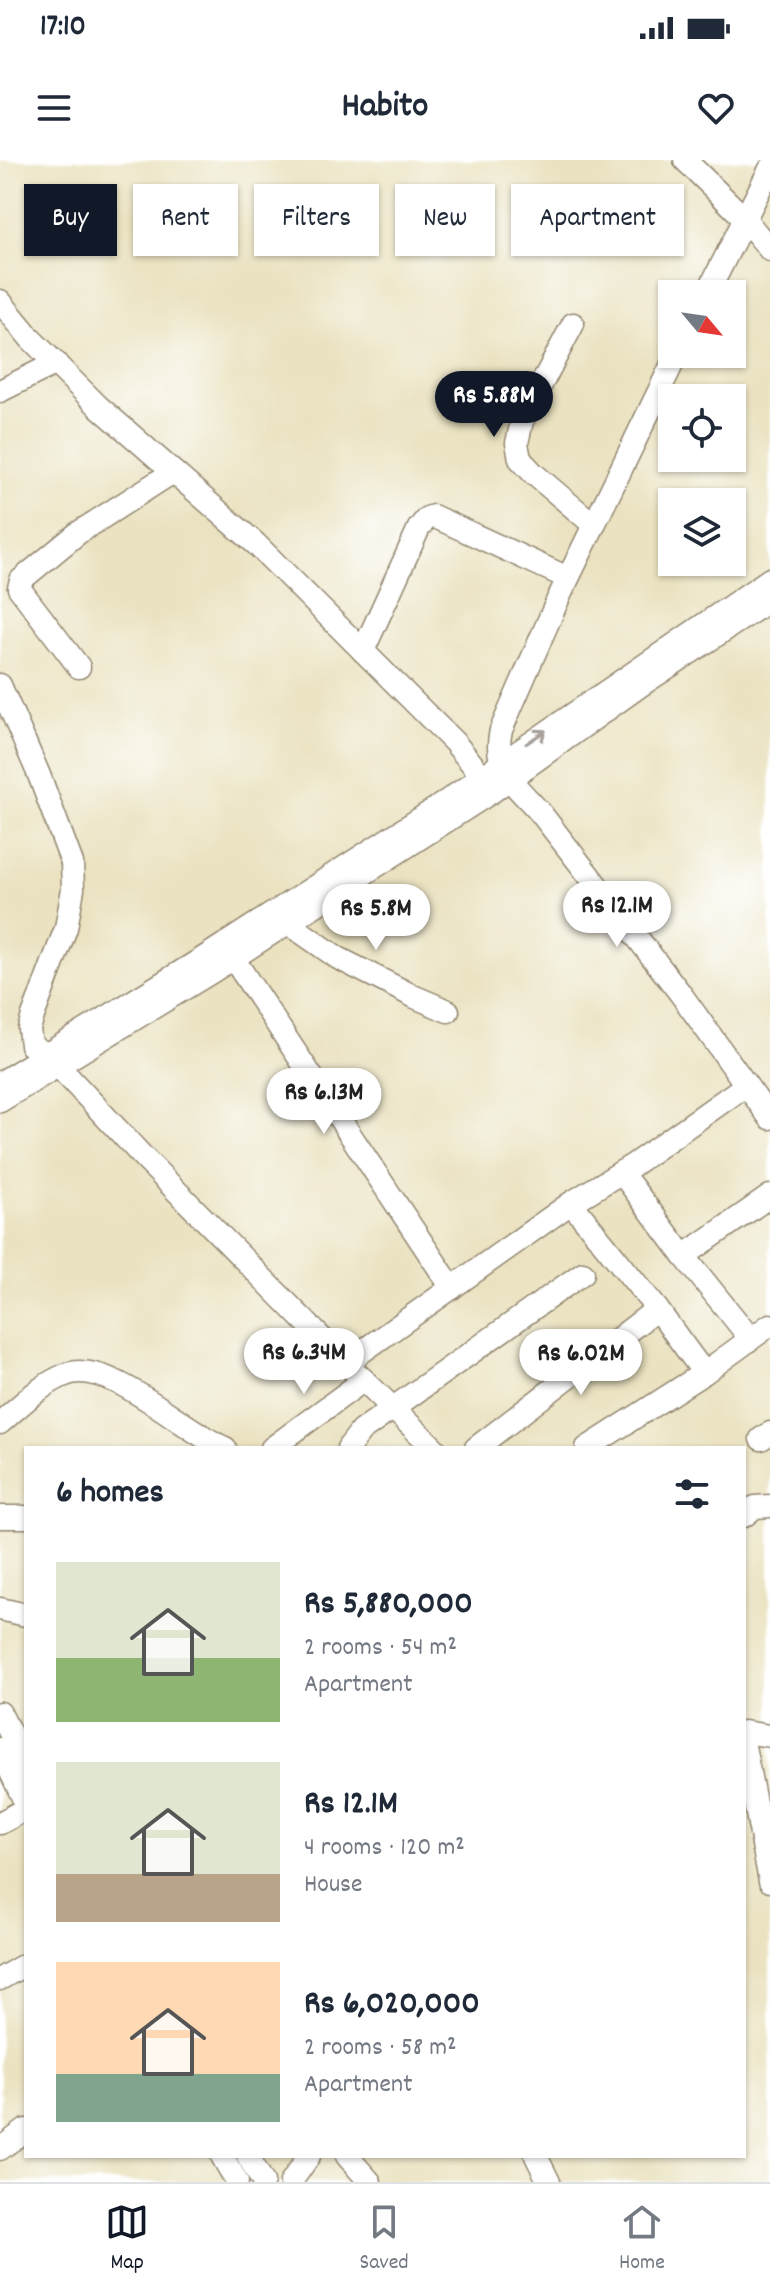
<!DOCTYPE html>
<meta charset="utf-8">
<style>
:root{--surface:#fff;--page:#f2f2f3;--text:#1f2937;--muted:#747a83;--line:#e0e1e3;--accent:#111827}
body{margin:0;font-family:Dekko,sans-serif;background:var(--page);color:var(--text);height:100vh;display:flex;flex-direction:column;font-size:30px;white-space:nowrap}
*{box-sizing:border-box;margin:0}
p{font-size:26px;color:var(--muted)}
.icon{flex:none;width:44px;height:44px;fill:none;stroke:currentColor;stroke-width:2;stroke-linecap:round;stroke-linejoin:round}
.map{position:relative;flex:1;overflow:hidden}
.details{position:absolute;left:24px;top:1286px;width:722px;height:712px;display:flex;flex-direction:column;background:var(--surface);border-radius:0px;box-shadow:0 2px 6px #0004}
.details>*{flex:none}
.hud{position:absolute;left:24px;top:24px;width:722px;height:72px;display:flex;gap:16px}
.needle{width:52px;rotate:119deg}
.controls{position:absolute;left:658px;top:120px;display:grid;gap:16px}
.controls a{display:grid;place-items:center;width:88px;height:88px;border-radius:0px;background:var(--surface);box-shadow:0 2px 6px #0004;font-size:40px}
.price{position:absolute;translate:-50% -68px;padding:0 18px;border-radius:28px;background:#fff;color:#222;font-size:26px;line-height:52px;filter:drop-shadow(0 2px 4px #0008)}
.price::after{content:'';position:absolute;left:50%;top:48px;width:24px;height:18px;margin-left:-12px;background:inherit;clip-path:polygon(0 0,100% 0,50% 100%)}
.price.active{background:var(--accent);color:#fff}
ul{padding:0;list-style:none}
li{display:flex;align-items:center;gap:24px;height:200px;padding:0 32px}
li span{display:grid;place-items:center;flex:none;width:224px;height:160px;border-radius:0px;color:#555}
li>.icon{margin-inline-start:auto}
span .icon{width:96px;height:96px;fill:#fffc;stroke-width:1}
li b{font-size:34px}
h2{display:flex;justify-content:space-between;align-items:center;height:96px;padding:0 32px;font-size:34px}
.pill{padding:0 28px;border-radius:0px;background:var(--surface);box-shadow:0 2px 6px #0004;font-size:28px;line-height:72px}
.pill.active{background:var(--accent);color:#fff}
.status{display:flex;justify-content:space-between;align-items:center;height:56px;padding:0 40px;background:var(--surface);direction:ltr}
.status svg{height:22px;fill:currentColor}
header{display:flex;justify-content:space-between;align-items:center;height:104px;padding:0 32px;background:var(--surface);font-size:36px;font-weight:700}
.menu{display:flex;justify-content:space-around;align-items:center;height:112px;border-top:2px solid var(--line);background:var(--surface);font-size:22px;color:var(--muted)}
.menu a{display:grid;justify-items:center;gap:4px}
.menu .active{color:var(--accent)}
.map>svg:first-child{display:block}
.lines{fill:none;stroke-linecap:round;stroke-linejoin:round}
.minor-casing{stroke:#92866f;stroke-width:25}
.minor{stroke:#fff;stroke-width:22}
.oneway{stroke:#a79f9a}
</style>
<div class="status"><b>17:10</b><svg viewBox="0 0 49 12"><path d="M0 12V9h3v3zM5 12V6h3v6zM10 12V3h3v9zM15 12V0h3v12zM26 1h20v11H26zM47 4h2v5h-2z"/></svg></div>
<header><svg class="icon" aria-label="menu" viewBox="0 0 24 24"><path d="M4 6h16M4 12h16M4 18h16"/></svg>Habito<svg class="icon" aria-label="heart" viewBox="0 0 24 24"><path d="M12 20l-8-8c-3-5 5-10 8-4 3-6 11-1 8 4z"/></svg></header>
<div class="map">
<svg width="770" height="2022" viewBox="0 0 770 2022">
<rect width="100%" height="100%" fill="#fff"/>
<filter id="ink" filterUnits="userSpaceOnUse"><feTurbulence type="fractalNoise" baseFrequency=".0125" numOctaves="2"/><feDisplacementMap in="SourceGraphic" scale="16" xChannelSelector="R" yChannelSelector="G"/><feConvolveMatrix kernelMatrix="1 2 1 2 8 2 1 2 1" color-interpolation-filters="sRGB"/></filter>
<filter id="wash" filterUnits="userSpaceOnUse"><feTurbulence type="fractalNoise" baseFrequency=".006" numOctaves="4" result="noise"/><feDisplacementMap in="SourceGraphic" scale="32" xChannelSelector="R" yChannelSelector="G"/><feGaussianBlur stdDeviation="1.8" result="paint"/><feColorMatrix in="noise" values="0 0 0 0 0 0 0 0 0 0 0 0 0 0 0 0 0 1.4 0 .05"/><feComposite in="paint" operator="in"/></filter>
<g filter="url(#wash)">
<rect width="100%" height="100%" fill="#eae2c0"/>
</g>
<g filter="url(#ink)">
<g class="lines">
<defs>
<g id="minor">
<path d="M685 0 745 59 770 90"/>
<path d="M707 134 770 9"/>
<path d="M0 141 31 179 98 246 256 384 455 583 482 616"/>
<path d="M573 164 522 261 517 283 520 299 534 314 594 365"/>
<path d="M677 194 559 437 501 570C491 612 519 627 543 656L680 833 770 958"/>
<path d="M0 231 56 203"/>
<path d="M363 491 419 368 427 358 433 356 568 418"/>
<path d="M79 507 19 428 21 420 78 373 173 312"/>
<path d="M0 525 39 615 72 703 73 729 66 768 33 856 29 869 31 885 48 895 145 999 346 1203 434 1288"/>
<path d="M288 763 338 798 415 837 448 851"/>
<path d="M233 798 452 1128"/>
<path d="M0 923 205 797 435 649 770 419"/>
<path d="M0 941 213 811 490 633 641 525 770 440"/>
<path d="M621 1012 684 1096 750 1178"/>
<path d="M571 1043 657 1149 704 1213"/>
<path d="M684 1096 770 1036"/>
<path d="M346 1203 571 1043 633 1005 746 925"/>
<path d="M0 1263C20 1246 40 1225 65 1215 108 1196 185 1273 225 1288"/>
<path d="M761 1279 770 1273"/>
<path d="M272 1288 364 1220"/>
<path d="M348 1288 361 1271 583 1113"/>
<path d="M476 1288 657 1149"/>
<path d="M587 1288 704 1213 770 1165"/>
<path d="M744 1356 755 1347 770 1346"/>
<path d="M0 1357H26"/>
<path d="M0 1449 26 1455"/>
<path d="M0 1553 26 1604"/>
<path d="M744 1572 770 1576"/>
<path d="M744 1586 770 1721"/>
<path d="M0 1589 26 1644"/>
<path d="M0 1663 26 1649"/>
<path d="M0 1819 26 1804"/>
<path d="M0 1989 26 1970"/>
<path d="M222 1996 237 2022"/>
<path d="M248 1996 263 2022"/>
<path d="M347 1996 370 2022"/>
<path d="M536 1996 549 2022"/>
<path d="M291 2022 309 1996"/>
</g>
</defs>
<use href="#minor" class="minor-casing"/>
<use href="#minor" class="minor"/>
</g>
<defs><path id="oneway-shaft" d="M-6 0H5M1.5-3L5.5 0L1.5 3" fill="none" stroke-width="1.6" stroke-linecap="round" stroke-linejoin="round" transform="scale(2)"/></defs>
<use class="oneway" href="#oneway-shaft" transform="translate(536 577) rotate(-34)"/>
</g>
</svg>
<div class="controls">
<a><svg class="needle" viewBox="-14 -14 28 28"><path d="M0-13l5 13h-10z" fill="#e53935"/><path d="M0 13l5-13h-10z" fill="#747a83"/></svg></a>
<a><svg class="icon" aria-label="locate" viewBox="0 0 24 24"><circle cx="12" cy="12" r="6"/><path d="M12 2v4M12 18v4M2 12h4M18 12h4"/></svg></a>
<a><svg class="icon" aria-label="layers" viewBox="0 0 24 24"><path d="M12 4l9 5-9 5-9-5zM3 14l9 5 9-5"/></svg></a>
</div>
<b class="price active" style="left:494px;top:279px">Rs 5.88M</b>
<b class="price" style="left:617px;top:789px">Rs 12.1M</b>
<b class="price" style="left:376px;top:792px">Rs 5.8M</b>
<b class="price" style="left:324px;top:976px">Rs 6.13M</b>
<b class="price" style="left:304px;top:1236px">Rs 6.34M</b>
<b class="price" style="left:581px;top:1237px">Rs 6.02M</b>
<div class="hud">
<a class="pill active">Buy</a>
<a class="pill">Rent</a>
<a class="pill">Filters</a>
<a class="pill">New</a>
<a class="pill">Apartment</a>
</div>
<section class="details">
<h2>6 homes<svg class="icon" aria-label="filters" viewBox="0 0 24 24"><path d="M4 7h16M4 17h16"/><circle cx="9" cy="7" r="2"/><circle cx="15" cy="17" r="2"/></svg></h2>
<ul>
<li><span style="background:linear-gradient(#dfe7d0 60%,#8fb573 0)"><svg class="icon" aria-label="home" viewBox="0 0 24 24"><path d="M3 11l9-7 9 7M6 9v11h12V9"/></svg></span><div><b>Rs 5,880,000</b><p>2 rooms · 54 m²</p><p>Apartment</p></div></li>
<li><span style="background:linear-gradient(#dfe7d0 70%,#b9a48a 0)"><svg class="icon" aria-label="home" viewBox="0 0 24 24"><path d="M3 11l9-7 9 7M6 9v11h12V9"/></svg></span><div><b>Rs 12.1M</b><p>4 rooms · 120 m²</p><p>House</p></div></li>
<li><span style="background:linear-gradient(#ffd9b3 70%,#7fa58c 0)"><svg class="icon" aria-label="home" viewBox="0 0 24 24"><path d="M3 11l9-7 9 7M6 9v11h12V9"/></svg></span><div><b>Rs 6,020,000</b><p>2 rooms · 58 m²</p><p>Apartment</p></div></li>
</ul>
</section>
</div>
<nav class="menu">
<a class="active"><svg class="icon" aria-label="map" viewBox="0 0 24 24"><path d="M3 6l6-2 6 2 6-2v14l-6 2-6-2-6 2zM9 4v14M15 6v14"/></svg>Map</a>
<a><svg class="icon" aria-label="saved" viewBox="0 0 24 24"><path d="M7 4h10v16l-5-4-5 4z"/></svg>Saved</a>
<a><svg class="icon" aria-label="home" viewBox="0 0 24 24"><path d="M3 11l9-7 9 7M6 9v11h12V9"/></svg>Home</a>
</nav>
